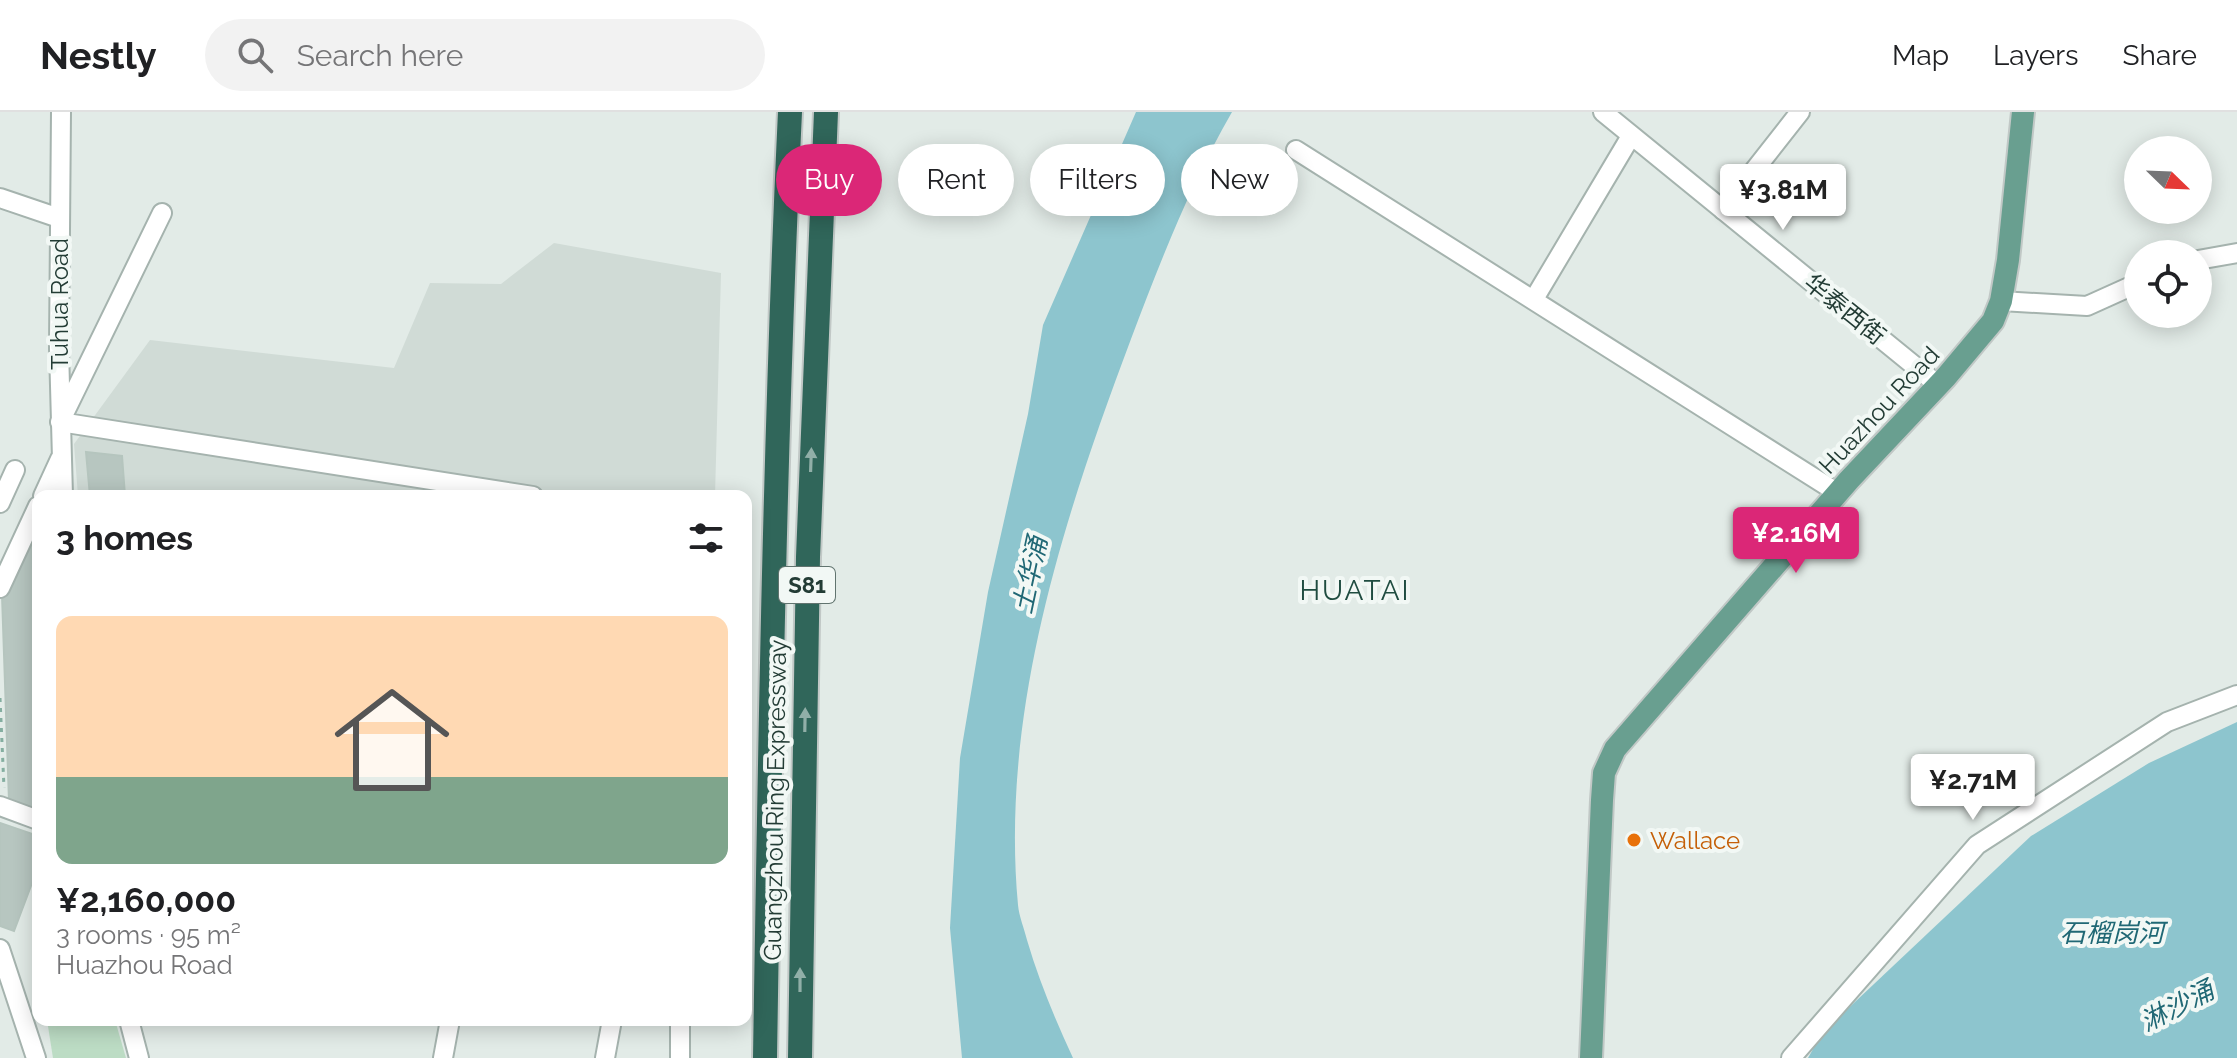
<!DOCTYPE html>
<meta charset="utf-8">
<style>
:root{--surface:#fff;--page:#f2f2f2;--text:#202124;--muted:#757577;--line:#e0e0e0;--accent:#db2777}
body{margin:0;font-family:Raleway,"Noto Sans SC",sans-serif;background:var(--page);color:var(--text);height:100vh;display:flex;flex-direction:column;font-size:30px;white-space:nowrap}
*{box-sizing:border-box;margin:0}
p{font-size:26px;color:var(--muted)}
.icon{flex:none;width:44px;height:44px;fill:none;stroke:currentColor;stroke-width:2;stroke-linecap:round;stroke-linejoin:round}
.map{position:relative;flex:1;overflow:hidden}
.details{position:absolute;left:32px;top:378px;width:720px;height:536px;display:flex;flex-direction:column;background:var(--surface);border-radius:16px;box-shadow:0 4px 20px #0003}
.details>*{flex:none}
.guide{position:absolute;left:776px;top:32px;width:760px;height:72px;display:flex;gap:16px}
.needle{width:52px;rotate:113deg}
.buttons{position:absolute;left:2124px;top:24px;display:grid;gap:16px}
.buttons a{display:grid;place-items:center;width:88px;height:88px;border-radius:50%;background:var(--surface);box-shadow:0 4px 20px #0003;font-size:40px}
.price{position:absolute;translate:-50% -68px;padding:0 18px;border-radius:8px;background:#fff;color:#222;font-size:26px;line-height:52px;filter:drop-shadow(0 2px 4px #0008)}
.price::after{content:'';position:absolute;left:50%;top:48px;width:24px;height:18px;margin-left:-12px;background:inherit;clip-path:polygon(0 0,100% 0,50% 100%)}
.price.on{background:var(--accent);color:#fff}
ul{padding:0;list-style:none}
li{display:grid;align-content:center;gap:16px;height:424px;padding:0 24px}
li+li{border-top:2px solid var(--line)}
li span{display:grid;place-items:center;height:248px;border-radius:16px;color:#555}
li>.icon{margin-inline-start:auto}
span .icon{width:144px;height:144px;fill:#fffc;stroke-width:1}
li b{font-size:34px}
h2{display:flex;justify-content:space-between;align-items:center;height:96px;padding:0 24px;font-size:34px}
.pill{padding:0 28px;border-radius:36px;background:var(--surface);box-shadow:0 4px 20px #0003;font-size:28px;line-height:72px}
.pill.on{background:var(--accent);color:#fff}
header{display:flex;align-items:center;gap:48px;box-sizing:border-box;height:112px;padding:0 40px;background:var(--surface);border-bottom:2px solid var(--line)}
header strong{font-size:38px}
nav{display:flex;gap:44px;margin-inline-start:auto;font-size:28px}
.search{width:560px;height:72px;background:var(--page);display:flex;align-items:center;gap:20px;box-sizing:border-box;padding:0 28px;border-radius:44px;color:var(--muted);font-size:30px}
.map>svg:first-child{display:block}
.built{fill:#d0dbd6}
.green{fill:#bcdcc4}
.water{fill:#8dc5ce}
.building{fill:#b7c6c0;stroke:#b5c5be;stroke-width:2}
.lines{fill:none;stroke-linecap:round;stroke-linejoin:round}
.minor-casing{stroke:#a5b3ae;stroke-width:22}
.major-casing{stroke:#c1c8c6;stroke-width:26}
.highway-casing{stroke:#c1c8c6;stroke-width:28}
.path{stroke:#84aea0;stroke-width:3;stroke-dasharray:4 6;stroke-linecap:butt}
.minor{stroke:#fff;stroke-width:18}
.major{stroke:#699f90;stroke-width:22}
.highway{stroke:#30665a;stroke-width:24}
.oneway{fill:#91afa8}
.food-dot{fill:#e8710a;stroke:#f2f8f5;stroke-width:3}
.labels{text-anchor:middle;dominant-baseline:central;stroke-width:8;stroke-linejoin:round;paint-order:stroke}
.shield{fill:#f2f8f5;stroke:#61746f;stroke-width:2}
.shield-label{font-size:22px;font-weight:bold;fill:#233c35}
.street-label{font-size:24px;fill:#233c35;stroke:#f2f8f5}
.food-label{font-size:24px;fill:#c56008;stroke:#f2f8f5;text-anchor:start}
.water-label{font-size:26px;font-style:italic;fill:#206875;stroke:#f2f8f5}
.quarter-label{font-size:28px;letter-spacing:2px;fill:#204d41;stroke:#f2f8f5}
</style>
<header>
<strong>Nestly</strong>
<div class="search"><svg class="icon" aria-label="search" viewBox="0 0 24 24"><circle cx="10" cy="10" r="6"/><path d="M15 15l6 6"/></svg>Search here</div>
<nav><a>Map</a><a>Layers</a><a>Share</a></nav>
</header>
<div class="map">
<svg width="2237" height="946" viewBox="0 0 2237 946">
<rect width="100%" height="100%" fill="#e2ebe7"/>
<path class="built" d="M554 131 721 161 715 384H78L74 332 150 228 394 256 430 171 501 172Z"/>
<path class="green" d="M47 908H115L126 946H53Z"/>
<g class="water">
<path d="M1136 0H1232C1191 71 1160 150 1131 227 1064 405 1000 600 1018 793 1019 804 1024 816 1027 828 1039 869 1055 907 1073 946H962L950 816 960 646 988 480 1028 302 1043 213Z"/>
<path d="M2237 610V946H1808L1822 921 2031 724 2149 651Z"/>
</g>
<g class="building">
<path d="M86 340 122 344 125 384H90Z"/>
<path d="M31 421 38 547V698L9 689 2 483Z"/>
<path d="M0 711 38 724V755L14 819 0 814Z"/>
</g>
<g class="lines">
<defs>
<g id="minor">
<path d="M61 0 59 237 63 384"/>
<path d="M1603 0 1938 273"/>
<path d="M1296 38 1838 381"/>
<path d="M0 86 59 106"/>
<path d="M1723 98 1800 0"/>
<path d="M162 101 60 310 533 384"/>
<path d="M2198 148 2237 141"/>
<path d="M1534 187 1631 24"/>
<path d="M2001 189 2087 194 2138 171"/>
<path d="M43 384 60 347"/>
<path d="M0 391 15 358"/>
<path d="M0 476 38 394"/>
<path d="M0 694 38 708"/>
<path d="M0 837 36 946"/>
<path d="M129 908 139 946"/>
<path d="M443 946 450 908"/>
<path d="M605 946 612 908"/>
<path d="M680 946V908"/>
<path d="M1791 946 1977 733 2167 610 2237 583"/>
</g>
<path id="major" d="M1591 946 1602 688 1604 661 1615 637 1849 368 1946 265 1993 209 2001 189 2008 148 2023 0"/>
<g id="highway">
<path d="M765 946C770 630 775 315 790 0"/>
<path d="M800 946 808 445 826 0"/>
</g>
</defs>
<use href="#minor" class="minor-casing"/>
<use href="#major" class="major-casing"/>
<use href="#highway" class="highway-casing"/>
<path class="path" d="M0 586 4 676"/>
<use href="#minor" class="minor"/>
<use href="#major" class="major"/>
<use href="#highway" class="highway"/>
</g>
<defs><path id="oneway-solid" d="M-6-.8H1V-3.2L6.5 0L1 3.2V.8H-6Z" transform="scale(2)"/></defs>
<g class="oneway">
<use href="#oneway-solid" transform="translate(811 348) rotate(-88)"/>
<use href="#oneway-solid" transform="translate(805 608) rotate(-89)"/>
<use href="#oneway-solid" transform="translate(800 868) rotate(-90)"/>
</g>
<circle class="food-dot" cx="1634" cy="728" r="8"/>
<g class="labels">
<rect class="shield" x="779" y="455" width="56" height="36" rx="6"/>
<g class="shield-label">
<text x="807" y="473">S81</text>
</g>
<g class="street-label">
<text transform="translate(59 192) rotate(-90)">Tuhua Road</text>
<text transform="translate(1845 197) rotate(39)">华泰西街</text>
<text transform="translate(1879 298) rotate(-47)">Huazhou Road</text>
<text transform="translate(775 688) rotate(-89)">Guangzhou Ring Expressway</text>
</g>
<g class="food-label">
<text x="1650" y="728">Wallace</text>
</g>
<g class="water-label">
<text transform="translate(1030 463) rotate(-78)">土华涌</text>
<text x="2112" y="821">石榴岗河</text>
<text transform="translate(2177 894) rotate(-27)">淋沙涌</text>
</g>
<g class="quarter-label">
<text x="1355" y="478">HUATAI</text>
</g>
</g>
</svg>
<div class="buttons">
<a><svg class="needle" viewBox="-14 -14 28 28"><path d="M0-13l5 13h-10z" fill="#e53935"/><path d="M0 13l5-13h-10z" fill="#757577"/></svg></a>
<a><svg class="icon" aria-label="locate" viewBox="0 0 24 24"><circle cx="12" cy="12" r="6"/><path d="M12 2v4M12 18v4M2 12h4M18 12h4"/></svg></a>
</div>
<b class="price" style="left:1783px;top:120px">¥3.81M</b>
<b class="price on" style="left:1796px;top:463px">¥2.16M</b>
<b class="price" style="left:1973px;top:710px">¥2.71M</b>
<div class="guide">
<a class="pill on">Buy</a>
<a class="pill">Rent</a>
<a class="pill">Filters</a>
<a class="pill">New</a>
</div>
<section class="details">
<h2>3 homes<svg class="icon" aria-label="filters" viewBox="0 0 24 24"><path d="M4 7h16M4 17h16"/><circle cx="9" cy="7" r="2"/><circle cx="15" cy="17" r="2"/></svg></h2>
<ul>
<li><span style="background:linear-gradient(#ffd9b3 65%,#7fa58c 0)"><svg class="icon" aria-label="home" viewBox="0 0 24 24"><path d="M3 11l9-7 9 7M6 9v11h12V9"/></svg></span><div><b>¥2,160,000</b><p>3 rooms · 95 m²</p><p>Huazhou Road</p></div></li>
</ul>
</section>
</div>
